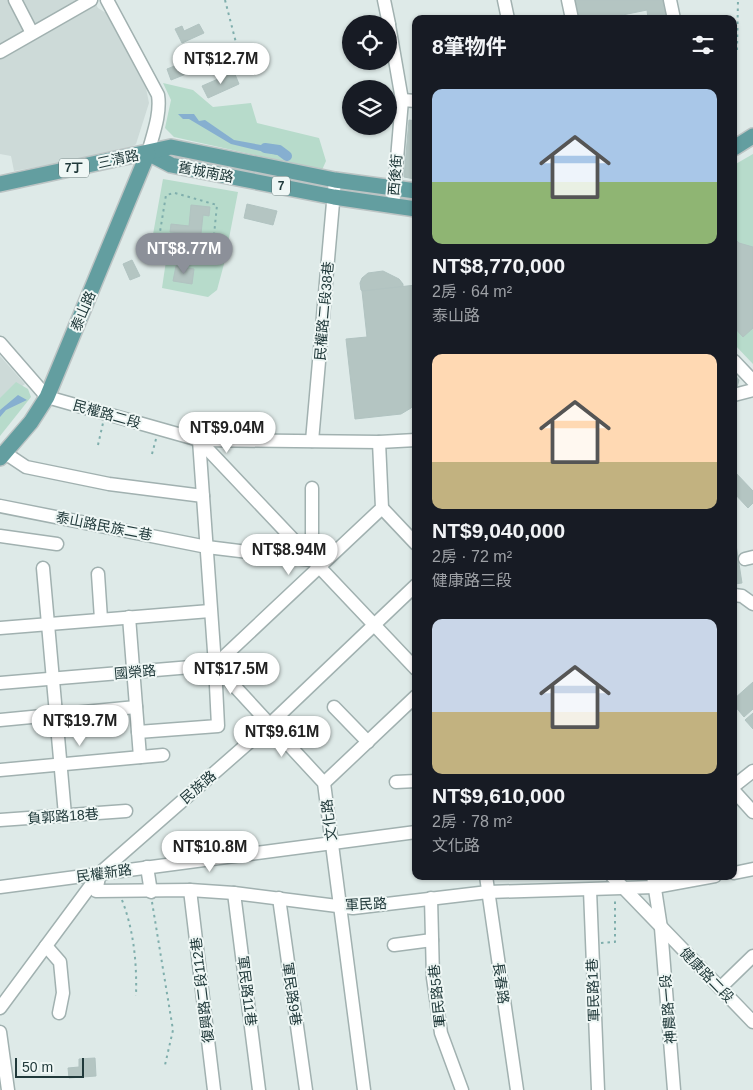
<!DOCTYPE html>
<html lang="zh-TW">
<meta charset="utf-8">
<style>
:root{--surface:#171b24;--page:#242831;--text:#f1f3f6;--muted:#9ea1a6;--accent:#8c9099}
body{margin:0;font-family:Helvetica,"Noto Sans TC",sans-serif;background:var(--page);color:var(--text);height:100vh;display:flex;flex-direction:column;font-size:19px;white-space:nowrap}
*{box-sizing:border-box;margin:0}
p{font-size:16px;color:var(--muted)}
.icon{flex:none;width:28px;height:28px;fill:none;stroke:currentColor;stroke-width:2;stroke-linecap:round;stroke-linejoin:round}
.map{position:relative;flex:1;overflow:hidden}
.side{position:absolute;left:412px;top:15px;width:325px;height:865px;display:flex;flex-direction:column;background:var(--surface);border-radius:10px;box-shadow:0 1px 4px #0004}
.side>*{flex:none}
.tools{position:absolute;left:342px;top:15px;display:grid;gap:10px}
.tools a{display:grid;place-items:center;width:55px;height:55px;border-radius:50%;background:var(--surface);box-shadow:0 1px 4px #0004;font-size:25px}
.scale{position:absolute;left:15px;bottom:12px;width:69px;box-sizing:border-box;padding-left:5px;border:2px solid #20393a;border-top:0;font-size:14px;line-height:18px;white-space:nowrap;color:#20393a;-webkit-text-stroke:4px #eff7f5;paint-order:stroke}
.price{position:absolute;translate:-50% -42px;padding:0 11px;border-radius:18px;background:#fff;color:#222;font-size:16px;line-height:32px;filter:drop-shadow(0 1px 2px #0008)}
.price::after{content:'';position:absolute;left:50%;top:30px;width:15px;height:11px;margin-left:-8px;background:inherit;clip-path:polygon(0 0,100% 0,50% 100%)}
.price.active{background:var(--accent);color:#fff}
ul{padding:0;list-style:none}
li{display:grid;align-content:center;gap:10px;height:265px;padding:0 20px}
li span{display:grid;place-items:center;height:155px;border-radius:10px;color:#555}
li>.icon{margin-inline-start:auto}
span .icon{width:90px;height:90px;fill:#fffc;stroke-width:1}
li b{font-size:21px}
h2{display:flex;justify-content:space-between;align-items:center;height:60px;padding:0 20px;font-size:21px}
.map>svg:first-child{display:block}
.built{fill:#cddad8}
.green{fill:#b7dbcb}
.water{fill:#86afd0}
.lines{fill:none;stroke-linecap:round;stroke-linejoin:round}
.canal{stroke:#86afd0;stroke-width:10}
.building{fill:#b4c5c2;stroke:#b1c3c1}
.minor-casing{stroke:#a1b1b0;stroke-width:15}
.major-casing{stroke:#bcc4c4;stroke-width:18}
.path{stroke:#7faeac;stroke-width:2;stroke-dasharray:2.5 4;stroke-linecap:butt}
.minor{stroke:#fff;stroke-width:12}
.major{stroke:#639ea0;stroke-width:15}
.labels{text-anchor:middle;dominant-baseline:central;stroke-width:4;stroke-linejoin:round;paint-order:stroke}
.shield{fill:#eff7f5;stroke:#5e7272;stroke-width:1}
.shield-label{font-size:12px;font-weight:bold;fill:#20393a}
.street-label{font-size:14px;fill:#20393a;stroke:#eff7f5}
</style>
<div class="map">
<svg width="753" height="1090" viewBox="0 0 753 1090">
<rect width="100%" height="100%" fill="#deeae8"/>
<g class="built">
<path d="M0 0H93L98 8 106 13 146 88 149 103 136 144 124 152 14 171 11 156 0 154Z"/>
<path d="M0 356 25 384 0 401Z"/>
</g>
<g class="green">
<path d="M163 83 193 90 213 107 251 103 257 123 319 138 326 161 322 170 174 137 165 128 171 100Z"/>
<path d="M753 154V364L734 344V165Z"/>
<path d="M163 179 238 192 224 264 217 290 208 297 162 288 167 254 150 251Z"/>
<path d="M16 382 28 389 31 397 0 436V398Z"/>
</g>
<g class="water">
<path d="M178 114H194L199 121 205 120 234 140 277 148 282 156 231 144 189 119H183Z"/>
<path d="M18 395 27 400 6 410 0 417V410Z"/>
</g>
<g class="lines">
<path class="canal" d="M265 148 279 150 287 156"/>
</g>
<g class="building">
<path d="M575 0H668L671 19H648L647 10 603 19H578Z"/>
<path d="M199 24 204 33 182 43 175 29 182 26 184 31Z"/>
<path d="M207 53 211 64 171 80 167 69Z"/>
<path d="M234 72 239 84 208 98 202 86Z"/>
<path d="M409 120 416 121V183L415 179 404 177Z"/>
<path d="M247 204 277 211 273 225 244 218Z"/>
<path d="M191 205 210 207 209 216 203 215 200 243H191L192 234 170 232 171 224 189 226Z"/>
<path d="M218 236 227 237 223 261 214 259Z"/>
<path d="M734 238 739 243 753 247V328L743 337 734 327Z"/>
<path d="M132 260 140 276 130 280 123 264Z"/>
<path d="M176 266 194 269 192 284 173 281Z"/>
<path d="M383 271 399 279 403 284V295L399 301 391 304 372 299 361 290 360 283 362 278 368 273Z"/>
<path d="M416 285V402L411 408 401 414 355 419 346 339 367 337 362 291Z"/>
<path d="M734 374 739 380 737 387H734Z"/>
<path d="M734 471 753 491V503L748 508 734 493Z"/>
<path d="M734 532 742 583 734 584Z"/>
<path d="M753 682V709L744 717 734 705V699Z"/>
<path d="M753 713V729L745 720Z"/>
<path d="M95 1058 96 1076 69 1078 68 1068 79 1067V1059Z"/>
</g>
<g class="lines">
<defs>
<g id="minor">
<path d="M15 0 32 33"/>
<path d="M107 0 158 95C161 114 153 134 148 153"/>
<path d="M384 0 389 24"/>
<path d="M504 0 508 19"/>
<path d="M568 0 572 19"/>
<path d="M670 0 674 19"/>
<path d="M389 25 402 100 393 206"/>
<path d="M0 52 91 0"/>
<path d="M402 100 416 101"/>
<path d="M0 343 47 397 199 440 379 442 416 440"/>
<path d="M734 361 753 381"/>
<path d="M734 395 753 390"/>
<path d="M199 440 215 665 324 783 364 1090"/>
<path d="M199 440 416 669"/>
<path d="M312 441 335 180"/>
<path d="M5 453 26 467 109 484 203 496"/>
<path d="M0 506 207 547 312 560V488"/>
<path d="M382 508 416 544"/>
<path d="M0 536 57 544"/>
<path d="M745 559 753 557"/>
<path d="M43 568 65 815"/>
<path d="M98 574 101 619"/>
<path d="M734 595 742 596 753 604"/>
<path d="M129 617 140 757"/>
<path d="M0 628 210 611"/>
<path d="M0 683 215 665 382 508 379 442"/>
<path d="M334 707 368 742"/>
<path d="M0 720 136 707"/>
<path d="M138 732 218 726 215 665"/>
<path d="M0 770 163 755"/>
<path d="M396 782 416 781"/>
<path d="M324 783 416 696"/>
<path d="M734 786 753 771"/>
<path d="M734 791 753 812"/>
<path d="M0 820 126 811"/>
<path d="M147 867 151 892"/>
<path d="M100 873 96 891 190 890 234 893 353 908 488 892 655 887 715 876"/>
<path d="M734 873 753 869"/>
<path d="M486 876 517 1090"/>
<path d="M612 876 753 1022"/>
<path d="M653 876 661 928 674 1090"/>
<path d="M0 887 416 832"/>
<path d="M190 890 214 1090"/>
<path d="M590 890 598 1090"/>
<path d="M234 893 259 1090"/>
<path d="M279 898 306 1090"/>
<path d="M431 898 433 978 441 1033 462 1090"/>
<path d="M394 945 432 940"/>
<path d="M46 946 60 962 63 993 59 1013"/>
<path d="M720 988 753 956"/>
<path d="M0 1008 100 873 270 724 416 585"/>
<path d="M0 1032 8 1090"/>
</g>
<g id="major">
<path d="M734 148 753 136"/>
<path d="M148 153 171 165 334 197 416 209"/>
<path d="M0 184 171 147 335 180 416 191"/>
<path d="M0 458 31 422 47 397 148 153"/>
</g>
</defs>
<use href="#minor" class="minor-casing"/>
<use href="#major" class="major-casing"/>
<g class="path">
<path d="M225 0 241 62"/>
<path d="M737 50 738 0"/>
<path d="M175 193 217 205 213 245 205 244 199 246 197 250C186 251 168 249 158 244L166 195Z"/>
<path d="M98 445 103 423"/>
<path d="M152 454 156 439"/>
<path d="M122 900C134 931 137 964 136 996"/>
<path d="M152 902 173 1030 165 1065"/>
<path d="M601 943 615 942V898"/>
</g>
<use href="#minor" class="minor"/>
<use href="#major" class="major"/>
</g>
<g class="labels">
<g class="shield">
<rect x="59" y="158.5" width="30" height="19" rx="4"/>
<rect x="272" y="176.5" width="18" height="19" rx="4"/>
</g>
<g class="shield-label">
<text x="74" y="168">7丁</text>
<text x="281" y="186">7</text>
</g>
<g class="street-label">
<text transform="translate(118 159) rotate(-12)">三清路</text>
<text transform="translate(206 172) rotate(11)">舊城南路</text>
<text transform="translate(395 175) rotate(-85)">西後街</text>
<text transform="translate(83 311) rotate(-67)">泰山路</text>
<text transform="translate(324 311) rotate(-85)">民權路二段38巷</text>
<text transform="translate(107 414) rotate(16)">民權路二段</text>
<text transform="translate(104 526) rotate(11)">泰山路民族二巷</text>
<text transform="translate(135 672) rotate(-5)">國榮路</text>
<text transform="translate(198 787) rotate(-41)">民族路</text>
<text transform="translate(63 816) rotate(-4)">負郭路18巷</text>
<text transform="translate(329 820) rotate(-97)">文化路</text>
<text transform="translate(104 873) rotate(-8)">民權新路</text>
<text transform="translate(366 904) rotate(-3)">軍民路</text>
<text transform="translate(707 975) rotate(46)">健康路二段</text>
<text transform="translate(501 983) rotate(82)">長春路</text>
<text transform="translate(202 990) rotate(-97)">復興路二段112巷</text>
<text transform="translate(593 990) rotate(-92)">軍民路1巷</text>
<text transform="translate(247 991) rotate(83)">軍民路11巷</text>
<text transform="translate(292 994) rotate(82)">軍民路9巷</text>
<text transform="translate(437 996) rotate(-96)">軍民路5巷</text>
<text transform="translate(668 1009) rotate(-95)">神農路一段</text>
</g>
</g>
</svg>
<div class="tools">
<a><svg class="icon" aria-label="locate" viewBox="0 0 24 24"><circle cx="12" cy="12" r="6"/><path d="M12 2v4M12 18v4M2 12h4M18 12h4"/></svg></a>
<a><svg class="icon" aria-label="layers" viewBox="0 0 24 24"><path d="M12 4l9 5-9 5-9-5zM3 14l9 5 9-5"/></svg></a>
</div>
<div class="scale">50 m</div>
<b class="price" style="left:221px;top:85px">NT$12.7M</b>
<b class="price active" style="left:184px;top:275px">NT$8.77M</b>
<b class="price" style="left:227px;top:454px">NT$9.04M</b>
<b class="price" style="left:289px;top:576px">NT$8.94M</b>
<b class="price" style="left:231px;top:695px">NT$17.5M</b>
<b class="price" style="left:80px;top:747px">NT$19.7M</b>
<b class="price" style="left:282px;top:758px">NT$9.61M</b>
<b class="price" style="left:210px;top:873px">NT$10.8M</b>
<section class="side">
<h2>8筆物件<svg class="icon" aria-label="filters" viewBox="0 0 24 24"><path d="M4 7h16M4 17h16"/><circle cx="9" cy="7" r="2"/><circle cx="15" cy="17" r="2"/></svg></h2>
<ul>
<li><span style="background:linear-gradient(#a9c7e8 60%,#8fb573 0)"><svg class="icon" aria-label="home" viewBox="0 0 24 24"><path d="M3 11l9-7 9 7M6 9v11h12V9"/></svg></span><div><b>NT$8,770,000</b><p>2房 · 64 m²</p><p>泰山路</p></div></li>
<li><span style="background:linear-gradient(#ffd9b3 70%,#c2b280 0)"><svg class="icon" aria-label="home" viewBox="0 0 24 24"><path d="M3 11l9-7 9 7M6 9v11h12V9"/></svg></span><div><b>NT$9,040,000</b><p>2房 · 72 m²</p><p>健康路三段</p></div></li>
<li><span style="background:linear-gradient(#c9d6e8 60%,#c2b280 0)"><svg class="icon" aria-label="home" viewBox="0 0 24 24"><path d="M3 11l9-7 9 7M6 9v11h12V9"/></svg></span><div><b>NT$9,610,000</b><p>2房 · 78 m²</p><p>文化路</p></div></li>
</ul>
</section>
</div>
